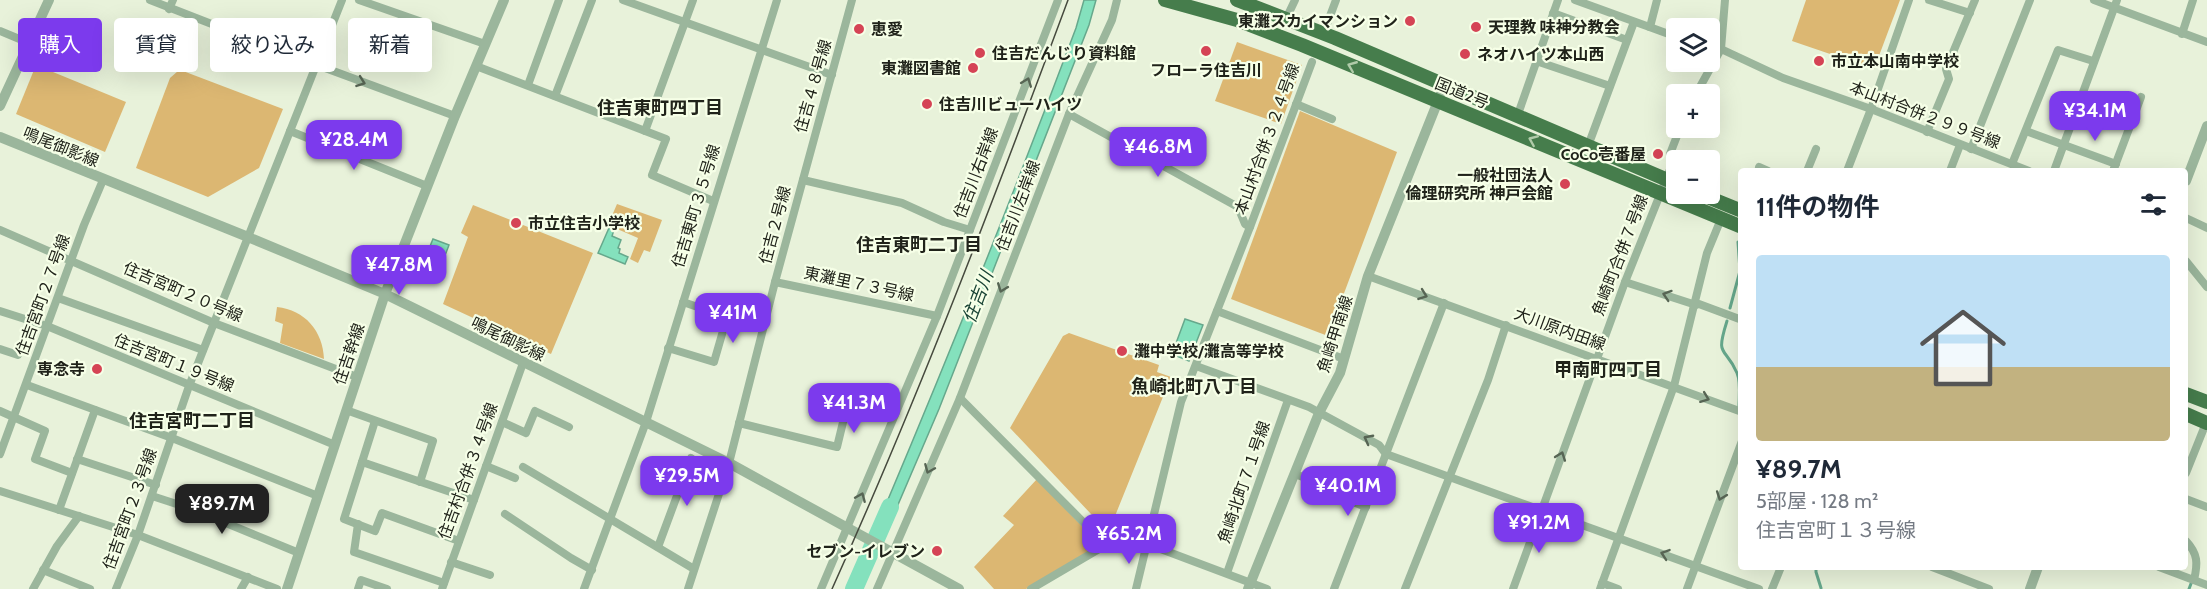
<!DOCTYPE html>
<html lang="ja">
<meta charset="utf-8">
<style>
:root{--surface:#fff;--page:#f2f2f3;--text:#1f2937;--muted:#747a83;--line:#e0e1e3;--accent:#7c3aed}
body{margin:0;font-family:Cabin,"Noto Sans JP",sans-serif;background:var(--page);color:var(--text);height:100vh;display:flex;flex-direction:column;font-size:22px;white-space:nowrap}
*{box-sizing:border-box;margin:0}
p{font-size:20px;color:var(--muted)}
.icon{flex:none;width:33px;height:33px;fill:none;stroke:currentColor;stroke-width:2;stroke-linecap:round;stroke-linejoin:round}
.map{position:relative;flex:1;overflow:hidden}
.details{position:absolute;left:1738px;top:168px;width:450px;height:402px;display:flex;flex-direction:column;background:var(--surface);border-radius:6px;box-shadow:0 6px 24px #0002}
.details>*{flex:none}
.hud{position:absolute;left:18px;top:18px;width:570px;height:54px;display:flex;gap:12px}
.fabs{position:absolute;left:1666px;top:18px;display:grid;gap:12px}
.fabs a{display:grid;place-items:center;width:54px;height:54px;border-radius:6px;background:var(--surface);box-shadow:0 6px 24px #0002;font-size:30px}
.price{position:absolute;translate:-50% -51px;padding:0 14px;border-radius:12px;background:var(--accent);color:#fff;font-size:20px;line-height:39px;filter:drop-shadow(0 2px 3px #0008)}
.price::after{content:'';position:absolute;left:50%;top:36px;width:18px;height:14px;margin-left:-9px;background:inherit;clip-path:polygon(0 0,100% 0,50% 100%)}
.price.current{background:#222;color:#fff}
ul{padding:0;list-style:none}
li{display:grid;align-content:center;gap:12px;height:318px;padding:0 18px}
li+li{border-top:2px solid var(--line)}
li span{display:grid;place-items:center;height:186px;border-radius:6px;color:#555}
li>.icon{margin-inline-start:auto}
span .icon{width:108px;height:108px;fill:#fffc;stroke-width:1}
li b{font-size:26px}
h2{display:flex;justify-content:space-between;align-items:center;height:72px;padding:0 18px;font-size:26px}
.chip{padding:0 21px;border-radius:6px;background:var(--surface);box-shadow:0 6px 24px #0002;font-size:21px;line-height:54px}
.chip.current{background:var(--accent);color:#fff}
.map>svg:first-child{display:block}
.green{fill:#dcb772}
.water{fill:#84e1bd;stroke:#66a88c;stroke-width:1.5}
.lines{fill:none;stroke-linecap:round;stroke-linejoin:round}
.stream{stroke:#66a88c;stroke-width:3}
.river{stroke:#84e1bd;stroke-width:18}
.minor{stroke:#9bb69c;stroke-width:8}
.tertiary{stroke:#9bb69c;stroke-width:10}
.trunk{stroke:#467d4c;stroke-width:14}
.tram{stroke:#464a3e;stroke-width:1.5}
.oneway{stroke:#b0cba9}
.oneway2{stroke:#576554}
.poi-dot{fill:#d54455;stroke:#f6ffe7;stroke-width:2}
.labels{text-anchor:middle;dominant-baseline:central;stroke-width:4.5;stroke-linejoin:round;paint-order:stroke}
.poi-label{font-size:16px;font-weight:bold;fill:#20231a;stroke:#f6ffe7;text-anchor:start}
.street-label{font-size:16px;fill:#20231a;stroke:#f6ffe7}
.neighbourhood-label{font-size:18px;font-weight:bold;fill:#20231a;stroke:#f6ffe7}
.water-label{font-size:18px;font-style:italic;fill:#1a4435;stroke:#f6ffe7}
</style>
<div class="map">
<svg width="2207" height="589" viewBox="0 0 2207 589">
<rect width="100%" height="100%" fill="#e8f2da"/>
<g class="green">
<path d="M1806 0H1900L1874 69 1792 41Z"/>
<path d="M1237 42 1302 65 1281 124 1215 101Z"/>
<path d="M36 65 126 102 105 152 16 114Z"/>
<path d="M178 71H183L283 109 259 168 208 197 136 168 170 78Z"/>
<path d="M1300 111 1397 152 1328 336 1231 299Z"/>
<path d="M617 204 662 220 650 252 644 250 638 263 630 259 638 238 608 225Z"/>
<path d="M473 205 593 253 551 354 443 304 468 237 461 233Z"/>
<path d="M277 307C305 310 323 331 324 359L280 343 283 324 275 321Z"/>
<path d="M1069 333 1159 365 1157 372 1171 377 1113 521 1099 519 1091 514 1010 428 1063 336Z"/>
<path d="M1037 479 1097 542 1096 548 1026 589H994L974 567 1014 525 1003 516Z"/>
</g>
<g class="water">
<path d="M1084 0H1096L1089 25 939 409 885 535 883 531 876 528C946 363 1013 196 1076 28Z"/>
<path d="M609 228 614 230 612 236 621 240 618 248 620 249 619 253 628 257 625 264 598 253Z"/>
<path d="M433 239 449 245 436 279 419 273Z"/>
<path d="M1185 319 1203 325 1189 361 1172 354Z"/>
<path d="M863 554 868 558H873L859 589H847Z"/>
</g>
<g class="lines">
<g class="stream">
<path d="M1730 308 1740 271 1738 242"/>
<path d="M1727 321C1715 359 1725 345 1737 373 1741 382 1739 397 1739 407"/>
<path d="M1816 567V572L1821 588"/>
<path d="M2189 589 2192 581"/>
</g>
<path class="river" d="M854 589 890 507"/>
<g class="minor">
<path d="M150 0 317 65 455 116"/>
<path d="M359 0 485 44"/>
<path d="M623 0 832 75"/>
<path d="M1575 0 1677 37"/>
<path d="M1929 0 1970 13"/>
<path d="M2094 0 2207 42"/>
<path d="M169 9 173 0"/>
<path d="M1553 13 1627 40"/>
<path d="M1286 19 1295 0"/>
<path d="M1327 24 1336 0"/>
<path d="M1650 27 1657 0"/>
<path d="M0 31 29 43"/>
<path d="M2182 34 2193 0"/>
<path d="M1710 48 1721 49 1783 78 1871 109 2029 171"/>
<path d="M1536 61 1610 86"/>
<path d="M476 66 666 139 652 175 713 201"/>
<path d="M528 85 559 0"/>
<path d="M1696 94 1721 49 1725 0"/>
<path d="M555 96 592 0"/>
<path d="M1296 104 1332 119"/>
<path d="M1069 114 1238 207 1245 224 1250 227"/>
<path d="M1517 117 1558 0"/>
<path d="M290 131 427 186"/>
<path d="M645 131 693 0"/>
<path d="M2026 131 2116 164"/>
<path d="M1927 132 1949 79 1946 69 1975 0"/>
<path d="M1588 146 1634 22"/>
<path d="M1971 149 2030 0"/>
<path d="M2012 164 2058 50 2093 61"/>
<path d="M1759 167 1768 171"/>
<path d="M1807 171 1816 149"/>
<path d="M1847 171 1871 109 1909 0"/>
<path d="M1950 171 1960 145"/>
<path d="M2054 171 2117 0"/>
<path d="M2113 171 2141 97"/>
<path d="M803 180 902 203 944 222 970 230"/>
<path d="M2186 218 2207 228"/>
<path d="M0 230 214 323 357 377"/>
<path d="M2186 261 2207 287"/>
<path d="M1368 276 1742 412"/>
<path d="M775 282 937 316"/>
<path d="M1625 282 1696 305 1699 304 1742 320"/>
<path d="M58 298 203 350"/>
<path d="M0 311 47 326 335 445"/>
<path d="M1217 311 1344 359"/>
<path d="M668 348 714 362 727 317 683 302"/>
<path d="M0 349 18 355"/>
<path d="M1196 366 1309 407 1379 445 1386 454 1759 589"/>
<path d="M27 385 172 438 318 496"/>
<path d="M960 398 1103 542 1158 548 1267 589"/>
<path d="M346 410 433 441 420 482"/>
<path d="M0 411 45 431 35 459 72 473"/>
<path d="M375 421 344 519 375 531 382 513 459 541"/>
<path d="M502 422 526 433 535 411 569 427"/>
<path d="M739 423 837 447 845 414"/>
<path d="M0 454 84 225 103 180"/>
<path d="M77 459 156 485"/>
<path d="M362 462 474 500"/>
<path d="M486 466 515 478"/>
<path d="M523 467 694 569"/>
<path d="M2186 473 2206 423"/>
<path d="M1295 474 1329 487 1327 492 1366 507"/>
<path d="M0 491 138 535 277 589"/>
<path d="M152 496 192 509 299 553"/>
<path d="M2186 499 2207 507"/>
<path d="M59 510 95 410"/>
<path d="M505 514 571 558 592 570"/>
<path d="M358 524 354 552 444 583"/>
<path d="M2186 541C2198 554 2198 563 2194 580"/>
<path d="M658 547 691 458"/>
<path d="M451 562 490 575"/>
<path d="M1932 567 1989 589"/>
<path d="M2159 567 2207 585"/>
<path d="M43 570 90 589"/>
<path d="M1227 573 1288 400"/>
<path d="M1602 583 1618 589"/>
<path d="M33 589 57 546 79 516"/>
<path d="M116 589 138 535 189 386 342 0"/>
<path d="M241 589 248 577"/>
<path d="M358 589 361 580 387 589"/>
<path d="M442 589 523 363"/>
<path d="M584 589 646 422 777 0"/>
<path d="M688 589 729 463 775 282 852 0"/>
<path d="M821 589 937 316 1058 0"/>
<path d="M877 589 960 398 1069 114 1112 20 1117 0"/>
<path d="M1031 589 1099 549 1103 542"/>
<path d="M1136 589 1181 402 1250 227 1312 62"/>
<path d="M1334 589 1444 303"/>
<path d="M1405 589 1488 380 1506 325"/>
<path d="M1513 589 1625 282 1671 167 1670 154 1680 128"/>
<path d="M1600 589 1674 386 1707 253 1721 219"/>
<path d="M1687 589 1742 441"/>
<path d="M1772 589 1781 567"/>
</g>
<g class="tertiary">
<path d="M0 106 49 0"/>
<path d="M0 137 248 237 385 294 729 463 959 589"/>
<path d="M2186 181 2207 126"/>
<path d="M287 589 385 294 455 116 504 0"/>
<path d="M1248 589 1319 413 1340 373 1368 276 1444 86"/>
<path d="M2030 589 2038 567"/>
</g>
<g class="trunk">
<path d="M1165 0 1237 20 1302 45 1742 227"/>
<path d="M1237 0 1335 38 1677 184"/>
<path d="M1700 194 1742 211"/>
<path d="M2186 394 2207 402"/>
<path d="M2186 414 2207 423"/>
</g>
<path class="tram" d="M832 589C919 396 994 199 1068 0"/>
</g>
<defs><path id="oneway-chevron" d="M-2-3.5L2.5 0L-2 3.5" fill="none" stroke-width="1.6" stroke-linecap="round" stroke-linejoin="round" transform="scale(1.5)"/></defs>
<g class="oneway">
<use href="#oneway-chevron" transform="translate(1352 66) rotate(-158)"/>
<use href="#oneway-chevron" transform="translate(1533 140) rotate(-157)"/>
</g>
<g class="oneway2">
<use href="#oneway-chevron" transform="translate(361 82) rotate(20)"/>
<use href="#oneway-chevron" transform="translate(1027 82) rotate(-69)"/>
<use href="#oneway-chevron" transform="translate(1002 288) rotate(111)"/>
<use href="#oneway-chevron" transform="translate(1423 295) rotate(20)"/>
<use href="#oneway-chevron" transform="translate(1667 295) rotate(-162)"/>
<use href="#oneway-chevron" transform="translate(1705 398) rotate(21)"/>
<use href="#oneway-chevron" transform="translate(1368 439) rotate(-152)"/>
<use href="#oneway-chevron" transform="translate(1561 456) rotate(-70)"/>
<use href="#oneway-chevron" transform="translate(929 469) rotate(113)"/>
<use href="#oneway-chevron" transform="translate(1721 496) rotate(110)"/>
<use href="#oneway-chevron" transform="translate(861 497) rotate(-67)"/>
<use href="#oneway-chevron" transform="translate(1665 554) rotate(-161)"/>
</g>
<g class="poi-dot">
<circle cx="1410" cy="21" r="6"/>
<circle cx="1476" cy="27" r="6"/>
<circle cx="859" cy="29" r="6"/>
<circle cx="1206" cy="51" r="6"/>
<circle cx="980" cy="53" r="6"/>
<circle cx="1465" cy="54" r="6"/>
<circle cx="1819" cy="61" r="6"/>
<circle cx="973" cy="68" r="6"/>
<circle cx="927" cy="104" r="6"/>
<circle cx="1658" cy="154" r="6"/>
<circle cx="1565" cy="184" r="6"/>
<circle cx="516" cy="223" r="6"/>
<circle cx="1122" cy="351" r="6"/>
<circle cx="97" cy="369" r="6"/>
<circle cx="937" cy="551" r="6"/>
</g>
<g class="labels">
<g class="poi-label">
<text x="1398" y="21" text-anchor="end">東灘スカイマンション</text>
<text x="1488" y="27">天理教 味神分教会</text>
<text x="871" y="29">恵愛</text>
<text x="992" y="53">住吉だんじり資料館</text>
<text x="1477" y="54">ネオハイツ本山西</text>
<text x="1831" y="61">市立本山南中学校</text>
<text x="961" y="68" text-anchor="end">東灘図書館</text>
<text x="1206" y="70" text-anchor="middle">フローラ住吉川</text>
<text x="939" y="104">住吉川ビューハイツ</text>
<text x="1646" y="154" text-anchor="end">CoCo壱番屋</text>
<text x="1553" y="175" text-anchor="end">一般社団法人<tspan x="1553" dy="18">倫理研究所 神戸会館</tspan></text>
<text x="528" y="223">市立住吉小学校</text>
<text x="1134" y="351">灘中学校/灘高等学校</text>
<text x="85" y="369" text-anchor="end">専念寺</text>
<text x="925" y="551" text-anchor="end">セブン-イレブン</text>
</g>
<g class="street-label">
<text transform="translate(813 86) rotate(-74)">住吉４８号線</text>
<text transform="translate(1462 93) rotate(22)">国道2号</text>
<text transform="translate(1925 115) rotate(21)">本山村合併２９９号線</text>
<text transform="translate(1267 139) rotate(-70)">本山村合併３２４号線</text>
<text transform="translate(61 147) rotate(22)">鳴尾御影線</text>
<text transform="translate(976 173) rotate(-69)">住吉川右岸線</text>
<text transform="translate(696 206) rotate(-73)">住吉東町３５号線</text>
<text transform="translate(1018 206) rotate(-69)">住吉川左岸線</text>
<text transform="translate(775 225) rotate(-75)">住吉２号線</text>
<text transform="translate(1620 255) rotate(-69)">魚崎町合併７号線</text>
<text transform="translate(859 284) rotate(12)">東灘里７３号線</text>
<text transform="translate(183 292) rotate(23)">住吉宮町２０号線</text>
<text transform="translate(43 295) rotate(-70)">住吉宮町２７号線</text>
<text transform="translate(1560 329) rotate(20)">大川原内田線</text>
<text transform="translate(1335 334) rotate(-72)">魚崎甲南線</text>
<text transform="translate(508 339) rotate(26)">鳴尾御影線</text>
<text transform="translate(349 354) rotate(-71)">住吉幹線</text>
<text transform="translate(174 363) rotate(22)">住吉宮町１９号線</text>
<text transform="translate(468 471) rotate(-70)">住吉村合併３４号線</text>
<text transform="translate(1244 482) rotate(-71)">魚崎北町７１号線</text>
<text transform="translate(130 509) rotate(-70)">住吉宮町２３号線</text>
</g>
<g class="neighbourhood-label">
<text x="660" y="108">住吉東町四丁目</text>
<text x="919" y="245">住吉東町二丁目</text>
<text x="1608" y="370">甲南町四丁目</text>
<text x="1194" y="387">魚崎北町八丁目</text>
<text x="192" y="421">住吉宮町二丁目</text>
</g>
<g class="water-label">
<text transform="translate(978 297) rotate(-69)">住吉川</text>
</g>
</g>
</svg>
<div class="fabs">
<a><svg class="icon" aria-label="layers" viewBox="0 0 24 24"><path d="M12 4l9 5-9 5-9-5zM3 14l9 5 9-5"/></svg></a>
<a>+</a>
<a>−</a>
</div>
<b class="price" style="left:2095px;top:142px">¥34.1M</b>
<b class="price" style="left:354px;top:171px">¥28.4M</b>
<b class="price" style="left:1158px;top:178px">¥46.8M</b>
<b class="price" style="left:399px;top:296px">¥47.8M</b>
<b class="price" style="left:733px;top:344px">¥41M</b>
<b class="price" style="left:854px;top:434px">¥41.3M</b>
<b class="price" style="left:687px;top:507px">¥29.5M</b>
<b class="price" style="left:1348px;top:517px">¥40.1M</b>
<b class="price current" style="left:222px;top:535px">¥89.7M</b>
<b class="price" style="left:1539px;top:554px">¥91.2M</b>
<b class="price" style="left:1129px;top:565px">¥65.2M</b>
<div class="hud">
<a class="chip current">購入</a>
<a class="chip">賃貸</a>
<a class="chip">絞り込み</a>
<a class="chip">新着</a>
</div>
<section class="details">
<h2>11件の物件<svg class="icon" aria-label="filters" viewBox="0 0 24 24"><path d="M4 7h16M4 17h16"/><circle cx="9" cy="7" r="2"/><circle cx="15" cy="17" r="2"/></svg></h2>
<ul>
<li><span style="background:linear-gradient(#bfe0f5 60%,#c2b280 0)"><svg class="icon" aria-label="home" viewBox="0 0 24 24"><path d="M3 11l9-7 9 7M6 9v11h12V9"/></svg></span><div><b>¥89.7M</b><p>5部屋 · 128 m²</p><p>住吉宮町１３号線</p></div></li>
</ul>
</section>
</div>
